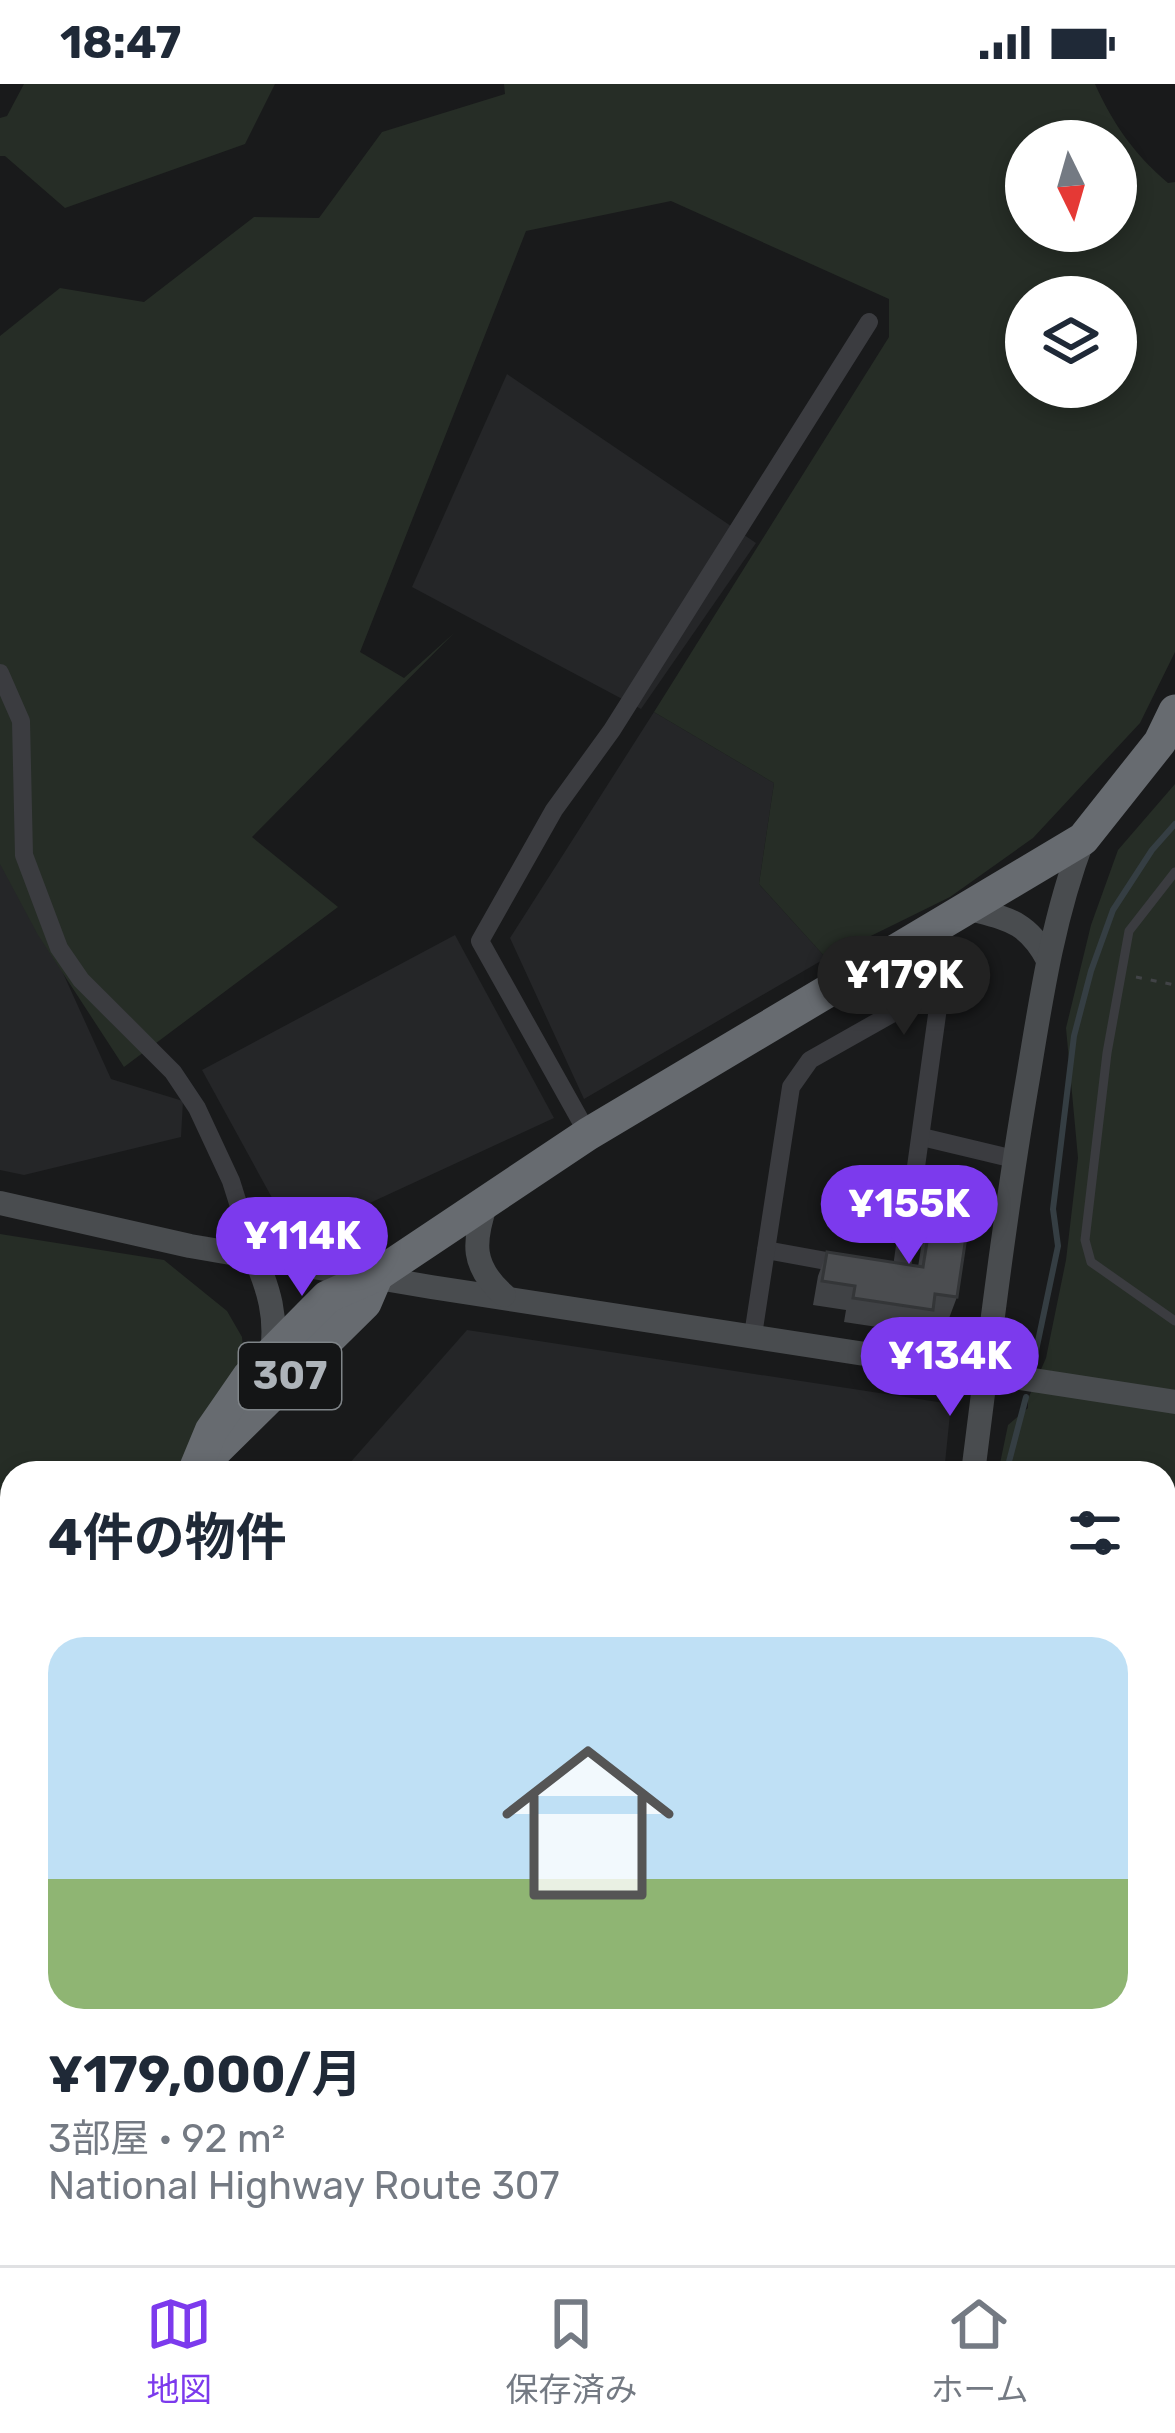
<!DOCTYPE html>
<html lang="ja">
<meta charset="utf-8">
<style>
:root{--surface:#fff;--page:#f6f6f7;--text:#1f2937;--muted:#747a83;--line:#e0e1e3;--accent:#7c3aed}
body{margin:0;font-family:Rubik,"Noto Sans JP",sans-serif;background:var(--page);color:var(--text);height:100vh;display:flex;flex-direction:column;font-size:45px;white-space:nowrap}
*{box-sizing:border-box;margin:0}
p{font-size:39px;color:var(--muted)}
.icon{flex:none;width:66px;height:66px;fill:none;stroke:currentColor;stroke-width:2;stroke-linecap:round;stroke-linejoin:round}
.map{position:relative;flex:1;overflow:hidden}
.sheet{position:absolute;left:0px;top:1377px;width:1176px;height:804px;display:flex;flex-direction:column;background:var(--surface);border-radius:36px 36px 0 0;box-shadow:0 6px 18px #0003}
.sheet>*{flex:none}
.needle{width:78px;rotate:175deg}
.buttons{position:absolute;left:1005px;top:36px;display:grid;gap:24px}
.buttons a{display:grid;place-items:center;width:132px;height:132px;border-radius:50%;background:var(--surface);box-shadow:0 6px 18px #0003;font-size:60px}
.price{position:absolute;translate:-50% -102px;padding:0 27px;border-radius:42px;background:var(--accent);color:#fff;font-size:39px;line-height:78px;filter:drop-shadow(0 3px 6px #0008)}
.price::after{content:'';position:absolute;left:50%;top:72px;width:36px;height:27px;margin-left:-18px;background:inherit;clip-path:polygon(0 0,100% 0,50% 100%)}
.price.current{background:#222;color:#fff}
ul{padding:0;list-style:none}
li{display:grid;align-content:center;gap:24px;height:636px;padding:0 48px}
li span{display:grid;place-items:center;height:372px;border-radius:36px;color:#555}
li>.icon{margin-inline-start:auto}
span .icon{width:216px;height:216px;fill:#fffc;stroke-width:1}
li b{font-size:51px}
h2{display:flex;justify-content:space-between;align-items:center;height:144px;padding:0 48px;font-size:51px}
.status{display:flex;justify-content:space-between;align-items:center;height:84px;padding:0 60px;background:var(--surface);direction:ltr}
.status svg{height:33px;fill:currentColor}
.tab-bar{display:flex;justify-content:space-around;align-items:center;height:168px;border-top:3px solid var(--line);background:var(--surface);font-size:33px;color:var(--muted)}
.tab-bar a{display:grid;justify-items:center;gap:6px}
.tab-bar .current{color:var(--accent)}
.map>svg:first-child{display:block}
.built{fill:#252628}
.green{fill:#262d26;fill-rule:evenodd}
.water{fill:#353e43}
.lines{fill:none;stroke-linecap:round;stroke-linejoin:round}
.stream{stroke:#353e43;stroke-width:6}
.path{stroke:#414346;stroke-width:3;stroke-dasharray:6 9;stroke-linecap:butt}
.lane{stroke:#3b3c40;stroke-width:9}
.street{stroke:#3b3c40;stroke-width:18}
.secondary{stroke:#494c4f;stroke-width:24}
.highway{stroke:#676b70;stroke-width:33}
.wall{fill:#404245}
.building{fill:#4b4d50;stroke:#343638;stroke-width:3}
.labels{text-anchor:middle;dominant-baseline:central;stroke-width:9;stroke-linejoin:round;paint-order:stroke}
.shield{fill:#141516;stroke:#7f8488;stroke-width:3}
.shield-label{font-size:39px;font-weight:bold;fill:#adb3b9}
</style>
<div class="status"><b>18:47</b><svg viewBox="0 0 49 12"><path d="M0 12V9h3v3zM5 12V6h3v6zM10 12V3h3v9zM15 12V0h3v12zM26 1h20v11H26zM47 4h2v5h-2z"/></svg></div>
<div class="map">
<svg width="1175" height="2181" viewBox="0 0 1175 2181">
<rect width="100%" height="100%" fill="#191a1b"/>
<g class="built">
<path d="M507 290 756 459 641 625 412 503Z"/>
<path d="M654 628 774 699 759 800 826 874 584 1015 510 854Z"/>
<path d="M0 658 14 781 111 995 183 1017 181 1053 24 1091 0 1086Z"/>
<path d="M455 851 554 1034 294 1154 202 986Z"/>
<path d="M467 1246 951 1320 944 1389H341Z"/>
<path d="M1164 1799 1175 1801V2181H891L893 2169H1164Z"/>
<path d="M322 2169H801L799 2181H324Z"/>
</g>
<g class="green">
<path d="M24 0H275L245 60 65 124 5 72H0V34L7 32Z"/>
<path d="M504 0H1095C1113 40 1134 70 1168 99L1175 98V568L1140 639 1033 754 950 813 826 874 759 800 774 699 654 628 889 253V215L671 117 526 147 360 568 404 594 454 549 252 753 338 823 124 983 38 851 0 780V252L60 204 144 218 254 133 319 134 382 48 505 10ZM1026 57H1116V147H1026ZM1026 213H1116V303H1026Z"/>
<path d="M1175 700V1763L1164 1761V1389H998L1008 1341 1028 1324V1315L1046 1274 1066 1176 1078 1074 1066 944 1091 841 1118 766Z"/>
<path d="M0 1150 164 1176 227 1227 242 1253 244 1273 180 1389H12V2169H179L182 2181H0Z"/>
</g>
<path class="water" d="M1164 1455 1175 1458V1731L1167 1733Z"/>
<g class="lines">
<g class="stream">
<path d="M1033 1281 1058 1162 1053 1125 1074 952 1091 887 1113 826 1152 766 1175 740"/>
<path d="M1006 1389 1026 1313"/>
</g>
<path class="path" d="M1136 893 1175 901"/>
<path class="lane" d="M1175 788 1129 847 1107 969 1085 1156 1091 1178 1175 1237"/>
<g class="street">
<path d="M0 589 21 637 24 771 59 864 81 896 173 988 197 1024 231 1097 255 1173"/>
<path d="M588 1050 480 857 554 726 612 646 869 238"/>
<path d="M922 1053 1014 1075"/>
<path d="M766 1166 843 1180"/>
<path d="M753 1251 791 1003 810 976 941 902 901 1191 888 1188"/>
<path d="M1164 1778 1175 1780"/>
</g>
<g class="secondary">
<path d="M963 823C1006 835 1026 835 1048 876"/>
<path d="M0 1119 190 1162 431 1203 1175 1318"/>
<path d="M486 1119C473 1158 471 1182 504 1211"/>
<path d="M255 1173C269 1206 277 1232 272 1269"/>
<path d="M973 1389C990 1255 1006 1121 1029 988 1042 908 1054 831 1083 755"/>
<path d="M870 2181 872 2169"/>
</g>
<g class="highway">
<path d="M216 1366 365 1219 377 1191"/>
<path d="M194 1388 211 1347 249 1292 327 1213 377 1191 588 1050 1083 755 1160 658 1175 627"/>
<path d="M229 2169 232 2181"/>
</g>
</g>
<path class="wall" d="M933 1121 957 1213 948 1237 930 1235 924 1250 844 1238 846 1226 813 1221 818 1192 827 1168 918 1183 924 1145Z"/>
<path class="building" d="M933 1121 970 1126 957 1213 935 1210 933 1226 853 1214 855 1202 822 1197 827 1168 923 1183Z"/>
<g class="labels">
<rect class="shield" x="239" y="1259" width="102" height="66" rx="9"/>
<g class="shield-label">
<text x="290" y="1292">307</text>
</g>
</g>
</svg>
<div class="buttons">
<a><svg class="needle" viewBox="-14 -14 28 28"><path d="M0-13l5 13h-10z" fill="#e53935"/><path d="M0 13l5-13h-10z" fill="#747a83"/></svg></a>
<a><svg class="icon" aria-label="layers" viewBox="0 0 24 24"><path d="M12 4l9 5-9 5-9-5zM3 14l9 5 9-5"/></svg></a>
</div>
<b class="price current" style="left:904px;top:954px">¥179K</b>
<b class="price" style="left:909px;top:1183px">¥155K</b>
<b class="price" style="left:302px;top:1215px">¥114K</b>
<b class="price" style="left:950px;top:1335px">¥134K</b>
<section class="sheet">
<h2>4件の物件<svg class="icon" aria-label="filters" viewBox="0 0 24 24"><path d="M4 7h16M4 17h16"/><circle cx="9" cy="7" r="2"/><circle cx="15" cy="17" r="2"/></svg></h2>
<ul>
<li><span style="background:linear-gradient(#bfe0f5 65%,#8fb573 0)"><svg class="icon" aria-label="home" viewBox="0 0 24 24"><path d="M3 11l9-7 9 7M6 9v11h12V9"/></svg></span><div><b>¥179,000/月</b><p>3部屋 · 92 m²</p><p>National Highway Route 307</p></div></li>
</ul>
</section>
</div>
<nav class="tab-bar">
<a class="current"><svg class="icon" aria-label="map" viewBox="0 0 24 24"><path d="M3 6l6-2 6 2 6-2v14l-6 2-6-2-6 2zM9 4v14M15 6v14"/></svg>地図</a>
<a><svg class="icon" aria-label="saved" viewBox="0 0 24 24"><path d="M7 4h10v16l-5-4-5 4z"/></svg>保存済み</a>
<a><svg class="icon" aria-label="home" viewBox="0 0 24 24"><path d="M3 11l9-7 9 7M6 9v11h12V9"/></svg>ホーム</a>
</nav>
